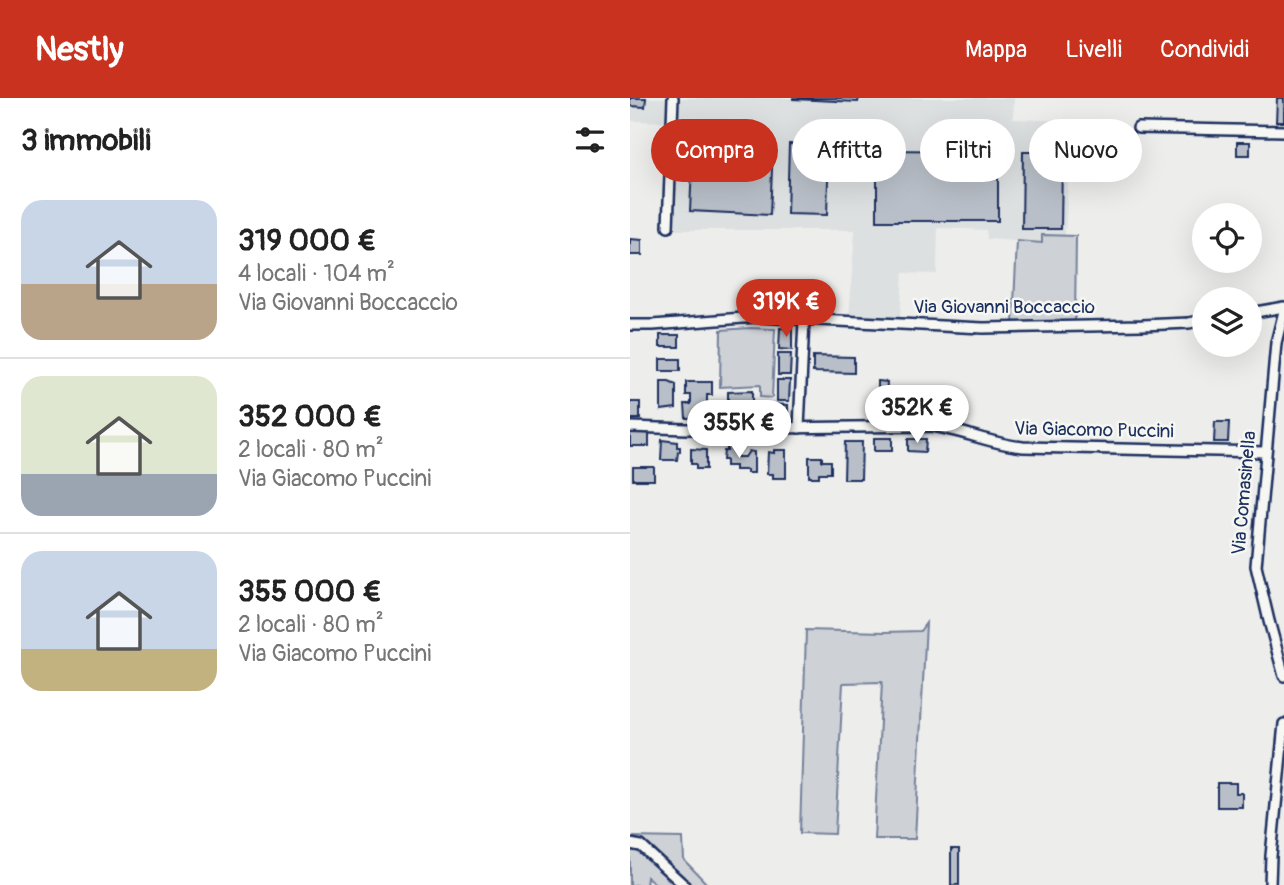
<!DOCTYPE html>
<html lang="it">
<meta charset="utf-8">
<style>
:root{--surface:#fff;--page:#f2f2f2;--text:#222;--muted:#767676;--line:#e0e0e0;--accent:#c8321e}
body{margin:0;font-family:Pangolin,sans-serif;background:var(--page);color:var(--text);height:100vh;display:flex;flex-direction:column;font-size:26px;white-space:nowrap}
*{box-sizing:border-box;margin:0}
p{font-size:23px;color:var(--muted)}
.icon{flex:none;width:38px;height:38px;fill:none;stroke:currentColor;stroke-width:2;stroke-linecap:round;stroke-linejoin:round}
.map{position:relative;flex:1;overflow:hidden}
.sheet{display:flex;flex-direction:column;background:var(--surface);width:630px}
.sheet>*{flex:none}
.hud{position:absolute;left:21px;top:21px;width:527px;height:63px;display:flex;gap:14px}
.controls{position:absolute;left:562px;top:105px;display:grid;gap:14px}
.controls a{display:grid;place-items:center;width:70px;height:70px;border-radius:50%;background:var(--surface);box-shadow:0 7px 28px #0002;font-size:35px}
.price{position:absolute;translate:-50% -60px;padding:0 16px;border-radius:24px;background:#fff;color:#222;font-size:23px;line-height:46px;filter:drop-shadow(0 2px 4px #0008)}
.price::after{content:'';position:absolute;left:50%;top:42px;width:21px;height:16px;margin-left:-10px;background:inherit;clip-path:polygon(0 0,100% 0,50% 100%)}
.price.active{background:var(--accent);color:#fff}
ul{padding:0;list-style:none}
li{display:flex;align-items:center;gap:21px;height:175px;padding:0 21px}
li+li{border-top:2px solid var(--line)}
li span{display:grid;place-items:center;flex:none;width:196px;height:140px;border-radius:21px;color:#555}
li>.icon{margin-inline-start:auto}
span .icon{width:84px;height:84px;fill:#fffc;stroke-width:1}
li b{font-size:30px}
h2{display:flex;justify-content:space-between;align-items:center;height:84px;padding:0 21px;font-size:30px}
.chip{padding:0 24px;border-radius:32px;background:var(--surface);box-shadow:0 7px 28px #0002;font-size:24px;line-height:63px}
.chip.active{background:var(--accent);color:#fff}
header{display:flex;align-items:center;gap:42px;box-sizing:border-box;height:98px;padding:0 35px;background:var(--accent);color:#fff}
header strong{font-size:33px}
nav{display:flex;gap:38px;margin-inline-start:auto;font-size:24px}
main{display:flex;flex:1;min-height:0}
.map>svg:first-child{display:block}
.built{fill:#dde0e1}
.green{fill:#ced2d7;stroke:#74809a;stroke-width:2}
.building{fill:#b9bfc8;stroke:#1b2f5e;stroke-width:2}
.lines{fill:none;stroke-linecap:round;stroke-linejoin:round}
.minor-casing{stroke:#1b2f5e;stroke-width:14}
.minor{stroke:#f6f6f2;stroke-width:9}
.labels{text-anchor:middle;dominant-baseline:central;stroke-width:5;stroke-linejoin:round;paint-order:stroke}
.street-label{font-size:19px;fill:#1b2f5e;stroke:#f6f6f2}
</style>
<header>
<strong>Nestly</strong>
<nav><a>Mappa</a><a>Livelli</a><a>Condividi</a></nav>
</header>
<main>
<section class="sheet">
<h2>3 immobili<svg class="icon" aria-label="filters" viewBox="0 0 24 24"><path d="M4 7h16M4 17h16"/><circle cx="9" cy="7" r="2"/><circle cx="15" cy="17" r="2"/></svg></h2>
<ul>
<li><span style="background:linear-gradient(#c9d6e8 60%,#b9a48a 0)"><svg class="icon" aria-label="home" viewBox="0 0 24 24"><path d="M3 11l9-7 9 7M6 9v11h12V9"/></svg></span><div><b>319 000 €</b><p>4 locali · 104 m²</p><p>Via Giovanni Boccaccio</p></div></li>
<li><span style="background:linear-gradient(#dfe7d0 70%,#9aa5b1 0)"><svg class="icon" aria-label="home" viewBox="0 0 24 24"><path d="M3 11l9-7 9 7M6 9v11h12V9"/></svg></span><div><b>352 000 €</b><p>2 locali · 80 m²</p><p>Via Giacomo Puccini</p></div></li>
<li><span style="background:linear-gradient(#c9d6e8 70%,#c2b280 0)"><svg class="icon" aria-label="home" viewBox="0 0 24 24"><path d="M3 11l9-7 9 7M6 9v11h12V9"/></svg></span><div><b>355 000 €</b><p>2 locali · 80 m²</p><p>Via Giacomo Puccini</p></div></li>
</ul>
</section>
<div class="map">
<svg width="654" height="787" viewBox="0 0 654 787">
<rect width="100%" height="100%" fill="#edeeec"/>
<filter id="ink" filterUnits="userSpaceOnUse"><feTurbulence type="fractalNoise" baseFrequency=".0143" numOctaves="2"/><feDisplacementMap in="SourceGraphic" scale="14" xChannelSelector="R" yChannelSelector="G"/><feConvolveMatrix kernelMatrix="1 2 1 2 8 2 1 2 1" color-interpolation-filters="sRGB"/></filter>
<g filter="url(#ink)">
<path class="built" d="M0 0H384L383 21 442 23 435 137H413L412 145 357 141 356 132 308 130 307 176 273 175 270 222 219 220 225 132H33L36 24 0 23Z"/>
<g class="green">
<path d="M412 137 446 138 445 224 383 226 387 143 412 145Z"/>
<path d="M120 230 145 231 142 300 130 299V287L90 289 91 232Z"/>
<path d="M296 525 285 741H244L252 584 213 585 205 736 170 735 176 532 255 534 290 533Z"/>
<path d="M0 739 53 740 54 762 78 787H27L17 779 16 787H0Z"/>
</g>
<g class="building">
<path d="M0 0H16L15 9 0 8Z"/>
<path d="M163 0H229L228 4 163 1Z"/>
<path d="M647 0H654V24H646Z"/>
<rect x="607" y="44" width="13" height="13"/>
<path d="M63 45 143 49 140 117 60 113Z"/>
<path d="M159 46 199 47 197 117 157 116Z"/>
<path d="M247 52 368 53V123H247Z"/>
<path d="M393 54H414L413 64H432L431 131H392Z"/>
<path d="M0 141 12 142V157H0Z"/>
<path d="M150 230 162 231V252L149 251Z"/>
<rect x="30" y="237" width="19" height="12"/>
<path d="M148 256H161L160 277H148Z"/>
<path d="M183 258 224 259V275L183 274Z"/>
<rect x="30" y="261" width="20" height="12"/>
<path d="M147 282H160L159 303H147Z"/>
<path d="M248 283 257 284 256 300H248Z"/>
<path d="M31 284H39L46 287V310L31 312Z"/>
<path d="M56 284H82V297H77V307H82V320H56L55 306H61V297H56Z"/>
<path d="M122 293V309H98V294Z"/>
<rect x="0" y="304" width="10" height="17"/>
<path d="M137 306 158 307V319H136Z"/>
<path d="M585 324H599L598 344H584Z"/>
<rect x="0" y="332" width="19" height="16"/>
<rect x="244" y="340" width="18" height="13"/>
<path d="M278 341H296L295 354 278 353Z"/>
<path d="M32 342 47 344V349H50V354H48L47 362H31Z"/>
<path d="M215 344H232L231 381H214Z"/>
<path d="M97 348H107V359H115L119 353 124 354V375H117V372H105V368H96V362H93L94 353H97Z"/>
<path d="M61 351 76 352V371H66V366H61Z"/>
<path d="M144 352H156V380H143V376H137L138 354 144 355Z"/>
<path d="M179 359H192V363H201V375H189V379H179Z"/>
<rect x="3" y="369" width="21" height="13"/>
<path d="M587 685H606V695H612V709H587Z"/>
<rect x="321" y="751" width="8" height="36"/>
</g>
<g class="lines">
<defs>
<g id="minor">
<path d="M508 30 654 33"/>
<path d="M38 129 43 0"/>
<path d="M654 213 646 245 626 468 639 523 654 578"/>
<path d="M620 215 654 209"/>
<path d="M0 227H23L126 219 353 230 512 227 559 225 574 222"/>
<path d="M0 329 57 331 301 328C332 332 361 346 393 349L635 354"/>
<path d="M169 330 174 222"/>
<path d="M0 746 11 748 54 787"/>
<path d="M640 787 641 758 654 626"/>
</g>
</defs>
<use href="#minor" class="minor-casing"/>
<use href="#minor" class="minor"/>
</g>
</g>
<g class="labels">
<g class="street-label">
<text x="374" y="209">Via Giovanni Boccaccio</text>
<text transform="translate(464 332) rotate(1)">Via Giacomo Puccini</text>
<text transform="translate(614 395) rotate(-85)">Via Comasinella</text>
</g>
</g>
</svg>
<div class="controls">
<a><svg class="icon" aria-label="locate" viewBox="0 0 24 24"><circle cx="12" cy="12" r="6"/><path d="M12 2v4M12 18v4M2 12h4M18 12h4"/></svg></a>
<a><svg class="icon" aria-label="layers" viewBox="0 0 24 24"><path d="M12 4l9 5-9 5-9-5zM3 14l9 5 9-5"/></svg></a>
</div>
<b class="price active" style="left:156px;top:241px">319K €</b>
<b class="price" style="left:287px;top:347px">352K €</b>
<b class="price" style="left:109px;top:362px">355K €</b>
<div class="hud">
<a class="chip active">Compra</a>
<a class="chip">Affitta</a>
<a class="chip">Filtri</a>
<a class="chip">Nuovo</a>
</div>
</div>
</main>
